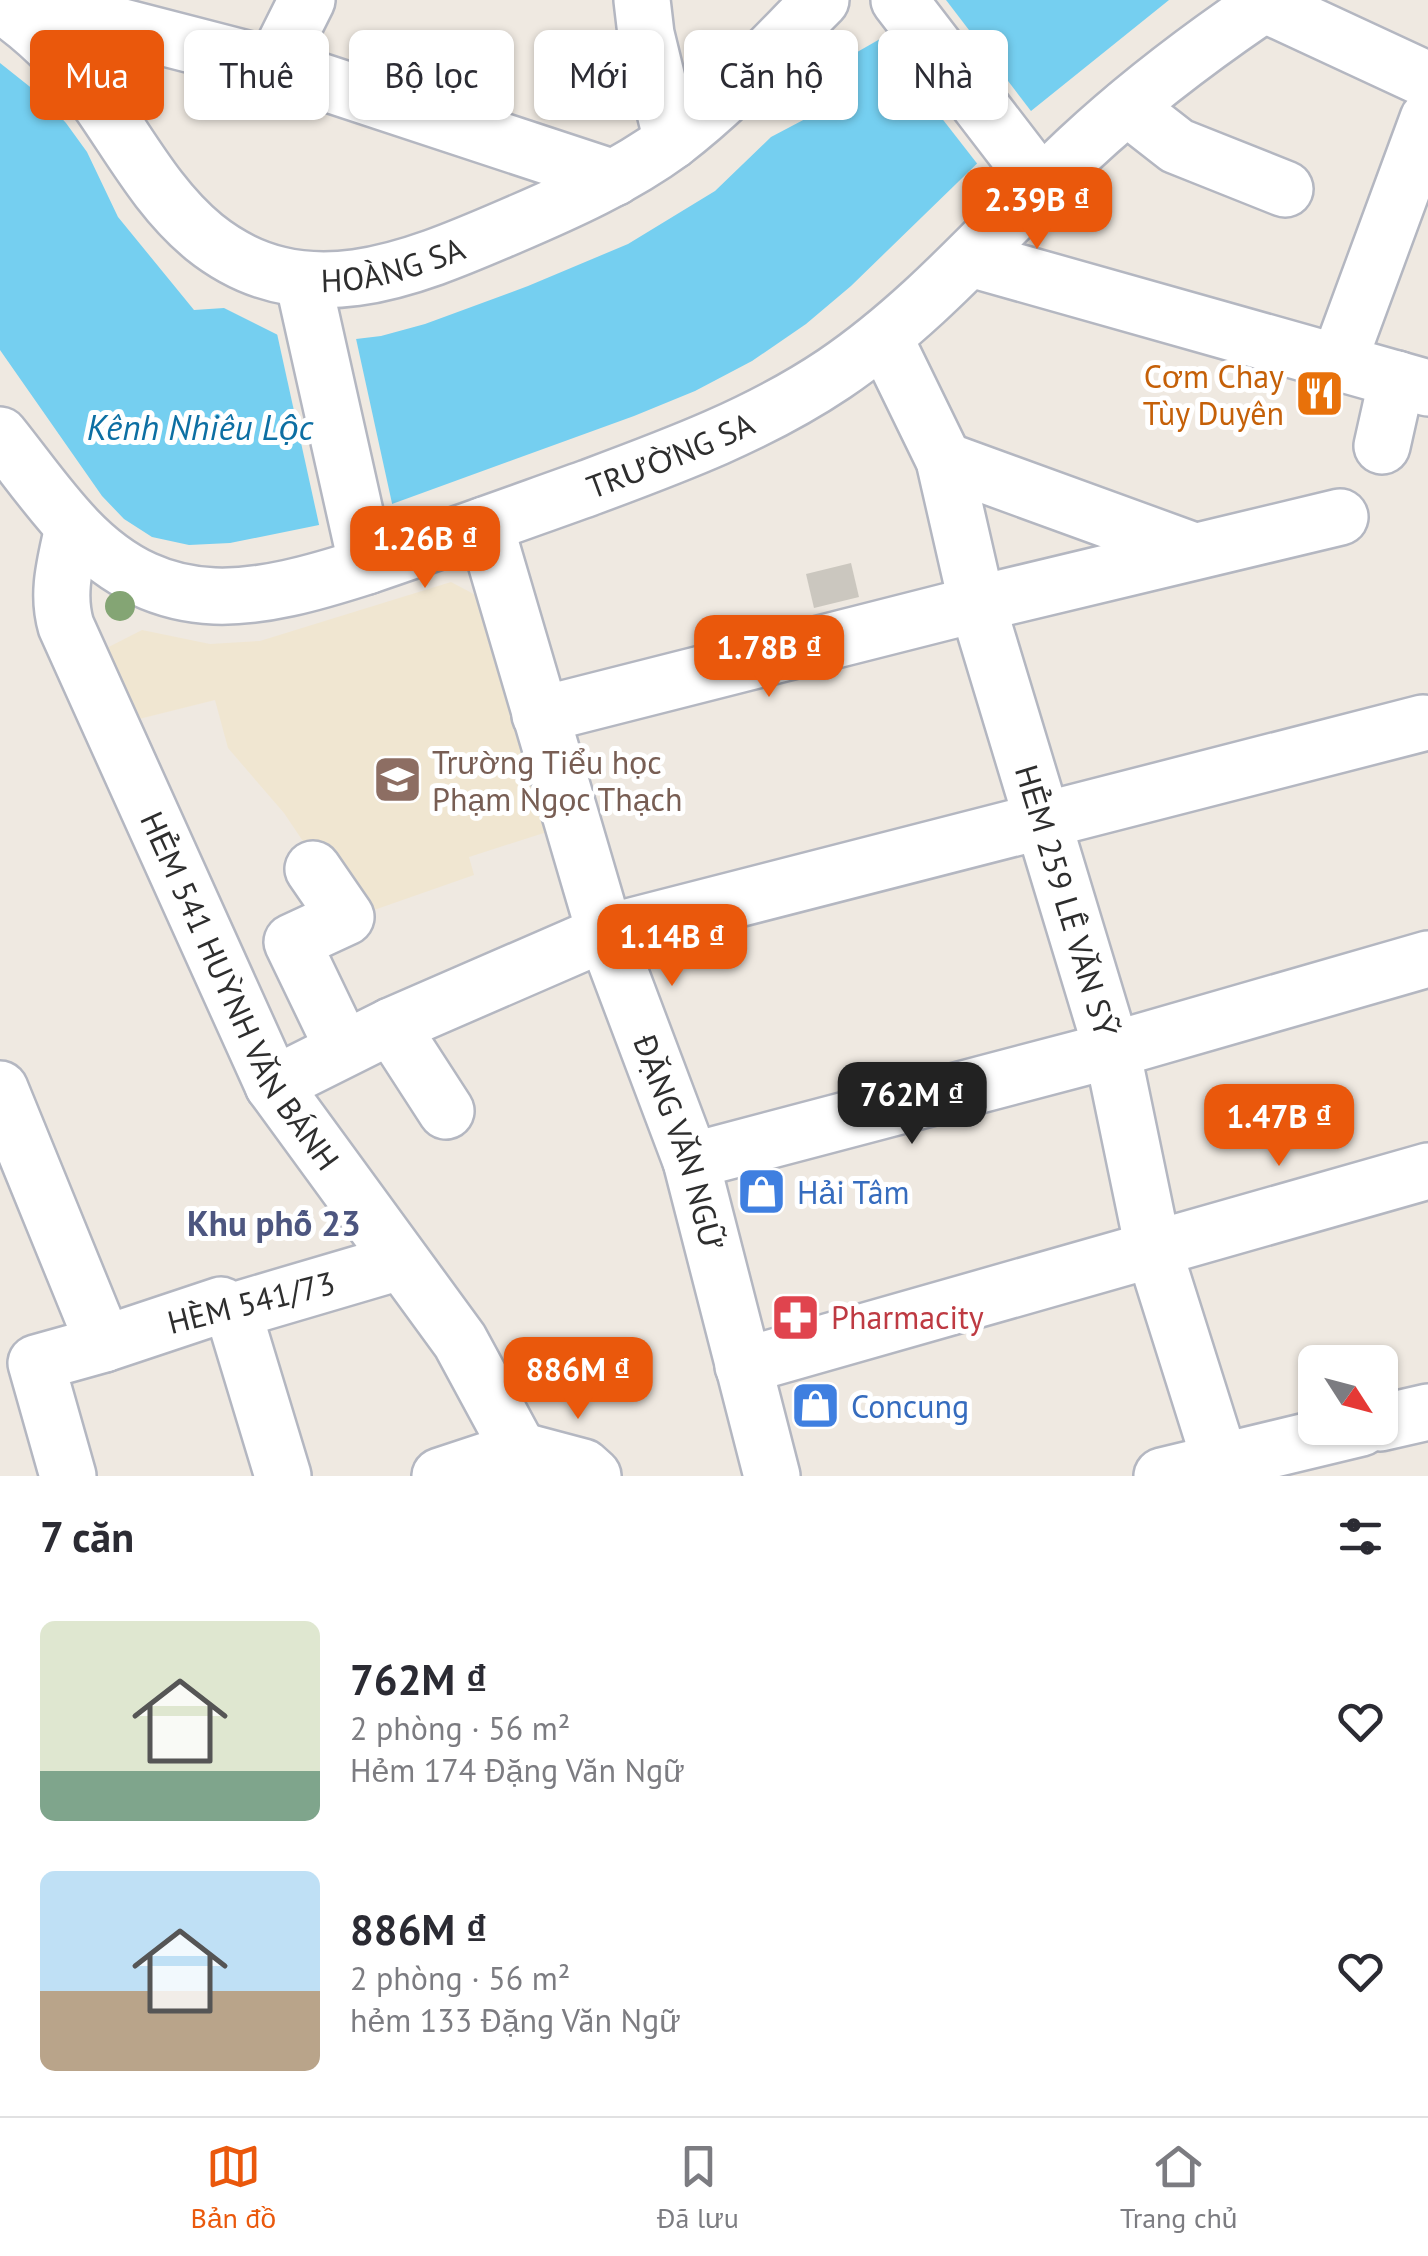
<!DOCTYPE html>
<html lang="vi">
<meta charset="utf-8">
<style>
:root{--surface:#fff;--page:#f7f7f7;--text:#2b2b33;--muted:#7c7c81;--line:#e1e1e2;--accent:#ea580c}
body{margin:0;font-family:"PT Sans",sans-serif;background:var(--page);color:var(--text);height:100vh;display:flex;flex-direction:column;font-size:38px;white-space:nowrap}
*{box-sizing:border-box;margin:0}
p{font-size:32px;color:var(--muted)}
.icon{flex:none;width:55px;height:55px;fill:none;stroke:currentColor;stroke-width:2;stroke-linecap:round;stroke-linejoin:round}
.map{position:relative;height:1476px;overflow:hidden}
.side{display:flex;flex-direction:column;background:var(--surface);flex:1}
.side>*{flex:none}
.top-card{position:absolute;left:30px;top:30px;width:1370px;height:90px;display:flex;gap:20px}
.needle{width:65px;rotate:126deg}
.fabs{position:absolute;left:1298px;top:1345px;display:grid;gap:20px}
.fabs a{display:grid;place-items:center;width:100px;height:100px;border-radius:15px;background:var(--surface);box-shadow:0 2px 8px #0004;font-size:50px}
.price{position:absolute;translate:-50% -85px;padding:0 22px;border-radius:20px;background:var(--accent);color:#fff;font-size:32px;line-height:65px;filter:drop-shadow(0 2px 5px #0008)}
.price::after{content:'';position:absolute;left:50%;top:60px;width:30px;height:22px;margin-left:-15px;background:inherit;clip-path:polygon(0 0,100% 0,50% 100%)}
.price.active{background:#222;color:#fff}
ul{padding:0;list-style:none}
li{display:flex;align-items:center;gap:30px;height:250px;padding:0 40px}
li span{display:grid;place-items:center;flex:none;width:280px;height:200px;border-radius:15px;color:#555}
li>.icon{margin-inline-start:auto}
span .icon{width:120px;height:120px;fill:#fffc;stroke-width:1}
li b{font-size:42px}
h2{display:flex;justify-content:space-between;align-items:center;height:120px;padding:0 40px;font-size:42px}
.chip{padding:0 35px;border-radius:15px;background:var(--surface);box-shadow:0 2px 8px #0004;font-size:35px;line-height:90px}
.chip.active{background:var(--accent);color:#fff}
.tab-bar{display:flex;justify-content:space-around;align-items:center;height:140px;border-top:2px solid var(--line);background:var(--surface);font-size:28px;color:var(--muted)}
.tab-bar a{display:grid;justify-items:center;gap:5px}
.tab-bar .active{color:var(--accent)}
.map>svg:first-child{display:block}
.education{fill:#f0e6d1}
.water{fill:#75cff0}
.pier{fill:#efe9e1}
.building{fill:#cbc7bf}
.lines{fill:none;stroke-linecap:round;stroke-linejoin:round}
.minor-casing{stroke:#b4b7c1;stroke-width:60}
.minor{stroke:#fff;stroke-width:55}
.tree{fill:#84a574}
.labels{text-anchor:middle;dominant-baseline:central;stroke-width:10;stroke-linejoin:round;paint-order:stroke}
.street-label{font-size:32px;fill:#2e2e2e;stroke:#fff}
.food-label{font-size:32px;fill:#c56008;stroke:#fff;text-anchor:end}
.education-label{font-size:32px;fill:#785e54;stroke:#fff;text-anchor:start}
.shop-label{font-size:32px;fill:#366cbe;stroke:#fff;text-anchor:start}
.health-label{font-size:32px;fill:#be3a42;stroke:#fff;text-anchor:start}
.water-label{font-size:35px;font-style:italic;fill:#0d6fa3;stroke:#fff}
.neighbourhood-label{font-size:35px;font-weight:bold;fill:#4d5680;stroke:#fff}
</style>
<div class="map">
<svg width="1428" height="1476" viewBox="0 0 1428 1476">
<rect width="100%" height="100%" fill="#efe9e1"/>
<path class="education" d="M451 582 485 600 553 830 469 857 474 875 354 917 284 813 228 748 215 700 127 722 95 654 142 630 210 644 260 641Z"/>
<path class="water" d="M920 0H1169L1031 111 851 286 806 324 752 361 695 391 634 416 392 504 319 525 230 543 189 545 152 537 124 519 102 496 0 350V63L39 94 66 123 87 152 118 217 194 310 224 308 278 335 356 339 381 336 425 324 528 286 628 244 715 191 771 137 807 118 838 63 880 39Z"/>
<g class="pier">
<path d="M912 0H946L1034 115 979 166 877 35Z"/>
<path d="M276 329 355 334 393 508 320 529Z"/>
</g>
<path class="building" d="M851 563 859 597 814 608 806 574Z"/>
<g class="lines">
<defs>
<g id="minor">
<path d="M18 0 274 66 614 178"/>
<path d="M642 0 646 34 672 141"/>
<path d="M899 0 1042 186"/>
<path id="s1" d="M0 4C38 29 70 62 97 99 131 147 158 199 204 237 302 316 409 270 511 226 567 202 623 177 672 141 726 100 773 48 821 0"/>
<path d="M1264 4 1428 80"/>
<path d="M274 66 307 0"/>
<path d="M1127 107 1177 146 1285 189"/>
<path d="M971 259 1428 388"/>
<path d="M303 280 367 566"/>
<path id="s2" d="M884 337 944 460 977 604 1112 1050 1153 1248 1225 1476"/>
<path d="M1338 363 1428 119"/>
<path id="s3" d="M0 435C25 466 49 501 77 530 166 623 258 601 367 566 441 541 515 514 588 488 674 456 758 425 834 374 927 311 998 225 1079 149 1138 94 1203 45 1270 0"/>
<path d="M1382 446 1397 379"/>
<path d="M944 460 1194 551"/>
<path id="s4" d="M485 525 605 933 691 1161 772 1476"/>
<path id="s5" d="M73 527C66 561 56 592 66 626L273 1085 460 1341 519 1450 524 1476"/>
<path d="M540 715 977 604 1340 517"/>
<path d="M313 869 346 917 292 942 343 1048"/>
<path d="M391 1026 446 1111"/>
<path d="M273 1085 391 1026 605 933 1423 723"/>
<path d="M0 1089 104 1344 36 1363 68 1476"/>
<path d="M691 1161 1112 1050 1428 959"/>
<path d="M233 1311 283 1476"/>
<path d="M104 1344 221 1305 233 1311 399 1262"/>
<path d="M743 1366 1428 1171"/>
<path d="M1380 1423 1428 1412"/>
<path d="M440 1476 519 1450 583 1467 593 1476"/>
<path d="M1162 1476 1361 1428"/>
</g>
</defs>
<use href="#minor" class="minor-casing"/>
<use href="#minor" class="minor"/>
</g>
<circle class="tree" cx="120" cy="606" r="15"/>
<defs>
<symbol id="restaurant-square" viewBox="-11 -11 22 22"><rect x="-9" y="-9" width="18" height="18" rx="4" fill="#e8710a" stroke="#fff"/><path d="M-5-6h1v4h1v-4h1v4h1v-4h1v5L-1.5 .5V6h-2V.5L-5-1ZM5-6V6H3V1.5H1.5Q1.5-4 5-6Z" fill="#fff"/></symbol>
<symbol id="school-square" viewBox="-11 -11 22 22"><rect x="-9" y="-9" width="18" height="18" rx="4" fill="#8d6e63" stroke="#fff"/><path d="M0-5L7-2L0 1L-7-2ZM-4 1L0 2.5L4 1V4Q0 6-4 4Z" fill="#fff"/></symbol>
<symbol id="shop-square" viewBox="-11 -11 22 22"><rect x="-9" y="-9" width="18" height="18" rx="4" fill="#3f7fe0" stroke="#fff"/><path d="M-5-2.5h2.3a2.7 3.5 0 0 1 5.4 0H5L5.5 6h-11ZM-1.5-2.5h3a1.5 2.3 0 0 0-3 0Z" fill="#fff"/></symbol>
<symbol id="pharmacy-square" viewBox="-11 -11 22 22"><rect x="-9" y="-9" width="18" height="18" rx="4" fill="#e0444e" stroke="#fff"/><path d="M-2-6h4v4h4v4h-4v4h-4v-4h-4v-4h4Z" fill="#fff"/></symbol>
</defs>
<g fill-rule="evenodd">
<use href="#restaurant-square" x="1292" y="366" width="55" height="55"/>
<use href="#school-square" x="370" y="752" width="55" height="55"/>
<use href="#shop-square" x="734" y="1164" width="55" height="55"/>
<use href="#pharmacy-square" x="768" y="1290" width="55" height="55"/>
<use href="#shop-square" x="788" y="1378" width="55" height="55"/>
</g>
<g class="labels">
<g class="street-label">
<text stroke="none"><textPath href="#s1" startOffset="512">HOÀNG SA</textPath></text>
<text stroke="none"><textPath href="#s3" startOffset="758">TRƯỜNG SA</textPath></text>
<text stroke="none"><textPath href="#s2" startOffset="595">HẺM 259 LÊ VĂN SỸ</textPath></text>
<text stroke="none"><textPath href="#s5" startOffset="505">HẺM 541 HUỲNH VĂN BÁNH</textPath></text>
<text stroke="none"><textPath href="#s4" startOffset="648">ĐẶNG VĂN NGỮ</textPath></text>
<text transform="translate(251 1302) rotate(-14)">HÈM 541/73</text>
</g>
<g class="food-label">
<text x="1284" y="376">Cơm Chay<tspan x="1284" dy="37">Tùy Duyên</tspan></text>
</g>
<g class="education-label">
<text x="432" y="762">Trường Tiểu học<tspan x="432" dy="37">Phạm Ngọc Thạch</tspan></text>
</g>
<g class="shop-label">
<text x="797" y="1192">Hải Tâm</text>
<text x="851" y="1406">Concung</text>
</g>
<g class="health-label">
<text x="831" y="1317">Pharmacity</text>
</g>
<g class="water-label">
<text x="200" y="427">Kênh Nhiêu Lộc</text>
</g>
<g class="neighbourhood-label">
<text x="274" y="1223">Khu phố 23</text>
</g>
</g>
</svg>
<div class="fabs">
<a><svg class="needle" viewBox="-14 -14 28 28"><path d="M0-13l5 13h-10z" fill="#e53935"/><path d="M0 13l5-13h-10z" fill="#7c7c81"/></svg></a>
</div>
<b class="price" style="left:1037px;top:252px">2.39B ₫</b>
<b class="price" style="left:425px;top:591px">1.26B ₫</b>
<b class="price" style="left:769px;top:700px">1.78B ₫</b>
<b class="price" style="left:672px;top:989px">1.14B ₫</b>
<b class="price active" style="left:912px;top:1147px">762M ₫</b>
<b class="price" style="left:1279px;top:1169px">1.47B ₫</b>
<b class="price" style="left:578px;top:1422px">886M ₫</b>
<div class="top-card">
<a class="chip active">Mua</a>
<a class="chip">Thuê</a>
<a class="chip">Bộ lọc</a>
<a class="chip">Mới</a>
<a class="chip">Căn hộ</a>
<a class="chip">Nhà</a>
</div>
</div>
<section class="side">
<h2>7 căn<svg class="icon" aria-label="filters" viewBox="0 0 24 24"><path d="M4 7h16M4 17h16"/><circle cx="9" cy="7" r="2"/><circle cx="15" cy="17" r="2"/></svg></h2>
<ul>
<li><span style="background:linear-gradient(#dfe7d0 75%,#7fa58c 0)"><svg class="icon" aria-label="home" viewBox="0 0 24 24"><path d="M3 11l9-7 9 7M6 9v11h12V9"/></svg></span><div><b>762M ₫</b><p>2 phòng · 56 m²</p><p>Hẻm 174 Đặng Văn Ngữ</p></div><svg class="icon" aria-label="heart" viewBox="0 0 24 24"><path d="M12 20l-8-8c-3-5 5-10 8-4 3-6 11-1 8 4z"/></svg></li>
<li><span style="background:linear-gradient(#bfe0f5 60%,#b9a48a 0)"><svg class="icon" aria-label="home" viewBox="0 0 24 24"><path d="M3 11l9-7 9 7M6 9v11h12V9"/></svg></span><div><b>886M ₫</b><p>2 phòng · 56 m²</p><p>hẻm 133 Đặng Văn Ngữ</p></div><svg class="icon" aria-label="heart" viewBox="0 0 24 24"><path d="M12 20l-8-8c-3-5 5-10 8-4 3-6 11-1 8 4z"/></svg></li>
</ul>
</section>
<nav class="tab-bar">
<a class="active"><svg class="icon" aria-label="map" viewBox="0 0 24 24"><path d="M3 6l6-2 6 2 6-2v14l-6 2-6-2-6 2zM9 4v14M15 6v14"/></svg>Bản đồ</a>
<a><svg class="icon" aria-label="saved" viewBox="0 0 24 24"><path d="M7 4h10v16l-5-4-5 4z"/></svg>Đã lưu</a>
<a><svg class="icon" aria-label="home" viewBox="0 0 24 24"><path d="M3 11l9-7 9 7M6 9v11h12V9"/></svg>Trang chủ</a>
</nav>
